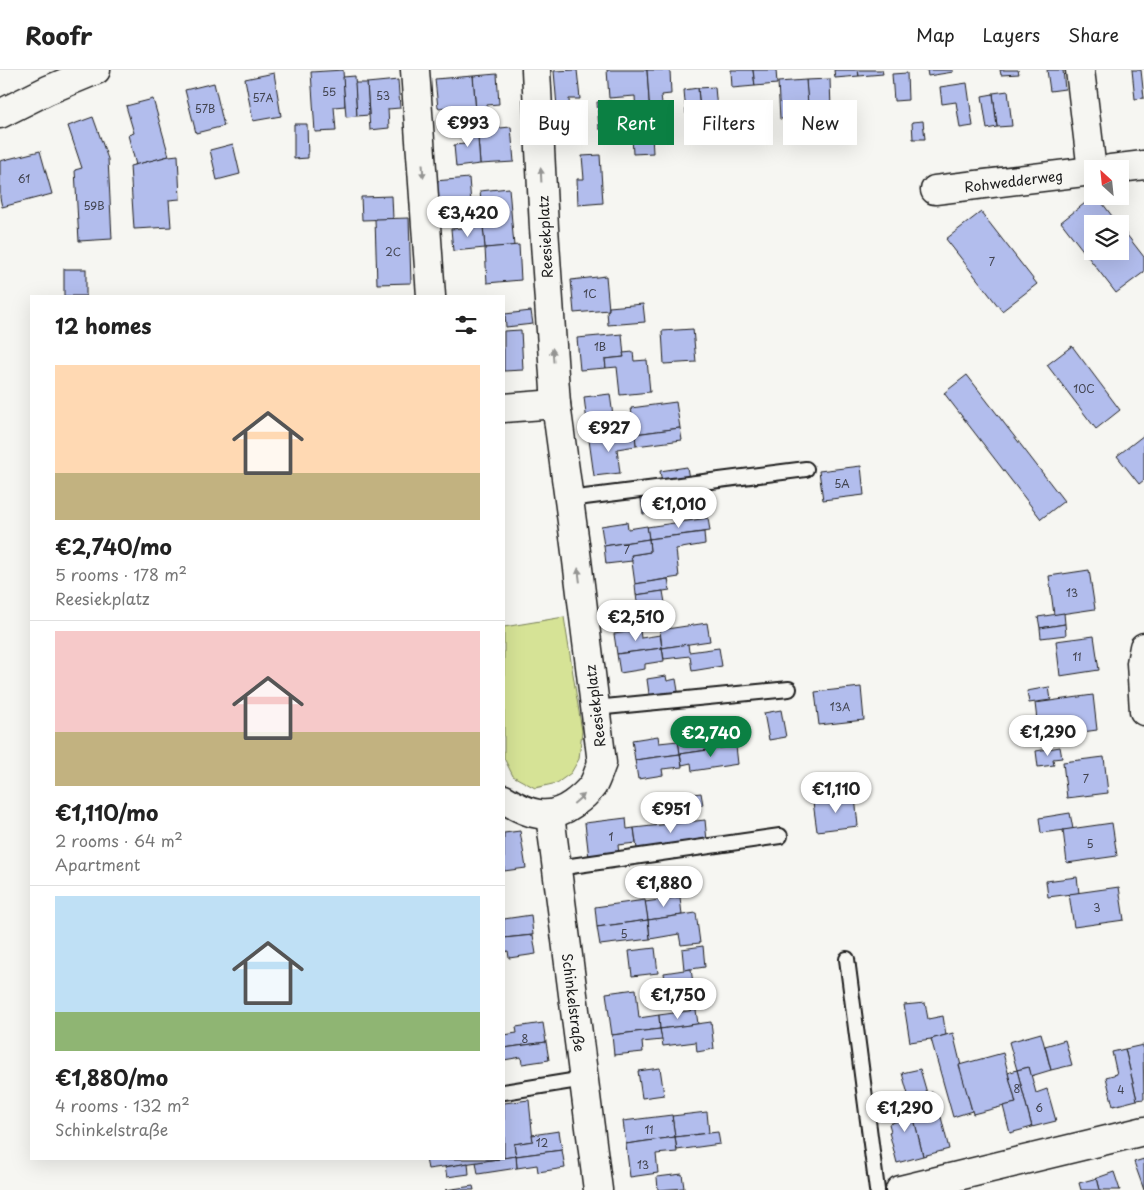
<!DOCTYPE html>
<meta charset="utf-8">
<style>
:root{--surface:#fff;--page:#f2f2f2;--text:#222;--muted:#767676;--line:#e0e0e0;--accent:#0b8043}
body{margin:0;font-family:"Playpen Sans",sans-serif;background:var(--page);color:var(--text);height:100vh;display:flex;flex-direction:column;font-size:19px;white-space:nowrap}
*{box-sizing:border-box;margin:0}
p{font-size:16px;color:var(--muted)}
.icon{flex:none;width:28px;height:28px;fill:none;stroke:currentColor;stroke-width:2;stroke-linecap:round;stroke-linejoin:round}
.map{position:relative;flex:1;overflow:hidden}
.side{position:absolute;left:30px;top:225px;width:475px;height:865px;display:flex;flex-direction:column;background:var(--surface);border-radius:0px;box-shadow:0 5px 20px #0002}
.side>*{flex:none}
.top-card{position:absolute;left:520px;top:30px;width:475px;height:45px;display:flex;gap:10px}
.needle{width:32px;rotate:333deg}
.buttons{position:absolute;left:1084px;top:90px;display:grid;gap:10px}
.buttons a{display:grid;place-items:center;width:45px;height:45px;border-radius:0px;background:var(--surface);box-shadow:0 5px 20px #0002;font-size:25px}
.price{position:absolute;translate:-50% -42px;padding:0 11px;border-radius:18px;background:#fff;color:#222;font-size:16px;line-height:32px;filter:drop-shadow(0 1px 2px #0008)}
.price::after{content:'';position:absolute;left:50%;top:30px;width:15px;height:11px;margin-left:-8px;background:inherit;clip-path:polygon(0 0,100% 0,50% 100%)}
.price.on{background:var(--accent);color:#fff}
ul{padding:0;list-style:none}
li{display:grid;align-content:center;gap:10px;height:265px;padding:0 25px}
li+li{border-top:1px solid var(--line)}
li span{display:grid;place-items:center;height:155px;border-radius:0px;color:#555}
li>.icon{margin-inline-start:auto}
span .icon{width:90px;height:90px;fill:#fffc;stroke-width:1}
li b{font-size:21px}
h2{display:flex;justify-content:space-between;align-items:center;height:60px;padding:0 25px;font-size:21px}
.chip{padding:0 18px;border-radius:0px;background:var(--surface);box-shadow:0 5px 20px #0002;font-size:18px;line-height:45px}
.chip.on{background:var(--accent);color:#fff}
header{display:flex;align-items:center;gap:30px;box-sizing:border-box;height:70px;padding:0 25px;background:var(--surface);border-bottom:1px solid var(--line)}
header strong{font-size:24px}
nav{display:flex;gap:28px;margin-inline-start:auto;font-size:18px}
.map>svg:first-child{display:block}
.green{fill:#d6e396;stroke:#798059}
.building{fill:#b2bded;stroke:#1c1c1c}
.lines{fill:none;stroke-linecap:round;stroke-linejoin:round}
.lane-casing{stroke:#1c1c1c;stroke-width:18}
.street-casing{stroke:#1c1c1c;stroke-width:31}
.secondary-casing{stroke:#1c1c1c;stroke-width:31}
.lane{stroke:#f6f6f2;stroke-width:14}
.street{stroke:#f6f6f2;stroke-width:28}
.secondary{stroke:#f6f6f2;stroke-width:28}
.oneway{fill:#949492}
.labels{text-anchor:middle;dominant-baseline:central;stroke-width:5;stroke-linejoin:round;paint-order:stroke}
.number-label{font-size:11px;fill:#424450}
.street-label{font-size:14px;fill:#1c1c1c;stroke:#f6f6f2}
</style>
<header>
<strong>Roofr</strong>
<nav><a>Map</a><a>Layers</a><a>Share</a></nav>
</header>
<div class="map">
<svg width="1144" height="1120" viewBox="0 0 1144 1120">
<rect width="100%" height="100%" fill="#f6f6f2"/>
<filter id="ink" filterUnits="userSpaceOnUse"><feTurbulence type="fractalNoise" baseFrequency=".02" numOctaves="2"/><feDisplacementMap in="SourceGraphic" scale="10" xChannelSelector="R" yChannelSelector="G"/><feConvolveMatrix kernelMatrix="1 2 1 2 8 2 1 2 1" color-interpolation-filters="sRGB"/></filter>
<g filter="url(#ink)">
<path class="green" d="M564 547 582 661 579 689 571 703 557 713 535 718 513 706 504 688V557Z"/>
<g class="building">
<path d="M343 0 345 36 334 37 336 61 315 62 311 2Z"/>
<path d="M577 0 580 29H569L570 47 558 49 554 1Z"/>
<path d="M607 0H647L650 44 636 45 635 26 609 28Z"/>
<path d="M647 0H670L671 24 661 25 663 43 650 44Z"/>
<path d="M731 0H753L755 16 732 18Z"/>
<path d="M753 0H776L777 14 755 16Z"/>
<path d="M834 0H858L859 6 835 8Z"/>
<path d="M858 0H882L883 4 859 6Z"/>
<path d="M927 0H953V2L928 6Z"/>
<path d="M1000 0H1018L1019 4 1001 5Z"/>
<path d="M1047 0H1063L1065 19 1050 21Z"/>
<path d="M1132 0H1141L1144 28 1135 29Z"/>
<path d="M274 3 281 46 253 51 245 9Z"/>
<path d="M907 3 908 30 894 31 892 4Z"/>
<path d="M497 4 499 34 487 35 489 54 477 55 473 6Z"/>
<path d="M355 6 357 46 346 47 343 7Z"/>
<path d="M473 6 477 55 464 56 462 36 438 38 435 9Z"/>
<path d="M830 9 831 40 808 41 806 10Z"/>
<path d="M398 10 400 38 388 39 389 58 370 60 367 13Z"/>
<path d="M806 10 809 47 780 49 778 12Z"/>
<path d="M214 13 224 56 196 63 185 20Z"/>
<path d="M355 13H367L369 45 357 46Z"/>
<path d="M967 13 973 56 960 58 956 32 942 34 940 17Z"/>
<path d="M715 17 717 40 700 41 698 18Z"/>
<path d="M698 18 700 43 686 44 684 20Z"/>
<path d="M1008 21 1012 56 997 57 993 23Z"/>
<path d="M993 24 997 57 987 59 982 26Z"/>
<path d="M153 29 169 86 136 95 128 65 134 63 126 36Z"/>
<path d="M611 31 613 59H599L597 32Z"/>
<path d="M93 47 108 89 112 169 79 171 75 100 82 98 68 56Z"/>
<path d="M651 48 653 83 633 84 631 50Z"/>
<path d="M923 51 925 69H913L912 52Z"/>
<path d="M294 54H307L308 88 294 89Z"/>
<path d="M489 54V59L511 57 514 92 480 94 477 55Z"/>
<path d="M477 55 480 94 456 97 454 75 465 74 464 56Z"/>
<path d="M233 74 240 104 217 110 210 80Z"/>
<path d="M40 81 52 124 2 137 0 128V91Z"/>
<path d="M178 85 180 129 169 130 171 157 134 159 130 96 169 86Z"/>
<path d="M600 85 603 133 578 135 577 109H584L582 86Z"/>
<path d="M469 108 472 146 437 149 435 111Z"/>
<path d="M509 118 514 176 485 178 480 121Z"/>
<path d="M392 126 393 149 362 150 361 127Z"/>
<path d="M1094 126H1097L1118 154H1092V181H1120V156L1144 187V202L1116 223 1061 152Z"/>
<path d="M981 142 1037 214 1002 241 946 169Z"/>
<path d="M409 148 411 213 377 214 375 149Z"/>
<path d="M483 156 485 178 453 181 451 159Z"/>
<path d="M519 175 521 210 487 213 485 178Z"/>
<rect x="64" y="199" width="22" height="27"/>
<path d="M606 206 609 240 574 243 571 210Z"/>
<path d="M643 234 645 252 608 255 607 241 609 240V237Z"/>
<path d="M531 241 533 254 506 257 505 244Z"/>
<path d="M693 259 696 292 664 294 662 261Z"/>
<path d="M521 260 523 300 504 301V261Z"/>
<path d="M622 264 624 287 605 289 606 298 580 300 577 268Z"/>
<path d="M1072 276 1120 340 1096 359 1047 295Z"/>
<path d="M633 282 634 291 647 290 650 322 620 325 617 297 606 298 605 289 624 287 623 283Z"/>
<path d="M967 305 1064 431 1041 449 944 323Z"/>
<path d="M610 324 614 353 633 350 635 364 589 370 584 327Z"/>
<path d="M676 332 680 358 635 364 631 338Z"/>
<path d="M680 358 682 370 636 376 635 364Z"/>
<path d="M635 364 636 376 617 379 620 403 594 406 589 370Z"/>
<path d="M1144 365V410L1139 414 1117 386Z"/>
<path d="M861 396 864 425 823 430 819 401Z"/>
<path d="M687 397 689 409 662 413 660 401Z"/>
<path d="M664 427 665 442 643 444 641 429Z"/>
<path d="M708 448 710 461 649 469 647 457Z"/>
<path d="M627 452 628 459 647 456 649 469 604 476 601 456Z"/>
<path d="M704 462 705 474 676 479 679 507 635 514 631 485 650 482 649 469Z"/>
<path d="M649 469 650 482 631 485 632 491 606 494 604 476Z"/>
<path d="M1089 500 1095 539 1054 545 1049 506Z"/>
<path d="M668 509 670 520 636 525 635 514Z"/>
<path d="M663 521 666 539 639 542 636 525Z"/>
<path d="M1064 543 1065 554 1040 558 1038 547Z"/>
<path d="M707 553 710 571 662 578 660 560Z"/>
<path d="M1065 554 1066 565 1041 568 1040 558Z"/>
<path d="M640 560 641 568 660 565 662 578 617 584 614 564Z"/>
<path d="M1094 566 1099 600 1060 606 1056 571Z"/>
<path d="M688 574 689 582 719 578 722 596 692 601 690 586 664 589 662 578Z"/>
<path d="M662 578 664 591 645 594V599L620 603 617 584Z"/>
<path d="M666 606 667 611 676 609 679 627 650 631 647 609Z"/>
<path d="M861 617 864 650 819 655 815 622Z"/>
<path d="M1049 617 1051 630 1029 633 1027 621Z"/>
<path d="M1093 625 1097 660 1039 668 1035 633Z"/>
<path d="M781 640 786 667 769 670 764 643Z"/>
<path d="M725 663 727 677 680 684 678 670Z"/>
<path d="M658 666 659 673 678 671 680 684 635 690 632 670Z"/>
<path d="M736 676 738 694 692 701 691 693 682 695 680 684Z"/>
<path d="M1060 677 1062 688 1053 689 1054 695 1038 697 1036 681Z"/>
<path d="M680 684 682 697 662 699 663 705 638 709 635 690Z"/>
<path d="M1104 687 1108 723 1067 728 1063 692Z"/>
<path d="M701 723 703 735 664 740 662 728Z"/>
<path d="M855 727 858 756 817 761 813 732Z"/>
<path d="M1070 743 1073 759 1041 763 1039 748Z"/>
<path d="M626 748 627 759 634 758 636 773 618 775 619 785 589 788 585 753Z"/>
<path d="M705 750 707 771 637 779 634 758Z"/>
<path d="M1112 753 1117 786 1067 793 1063 760Z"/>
<path d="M520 761 526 798 504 801V763Z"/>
<path d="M1077 807 1079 823 1048 827 1046 811Z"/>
<path d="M1119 817 1124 850 1074 857 1069 824Z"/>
<path d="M680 827 682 845 648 850 645 832Z"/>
<path d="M645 830 648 850 597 857 595 837Z"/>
<path d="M696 843 700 873 681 875 679 864 650 869 648 850Z"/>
<path d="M531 845 533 865 504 868V849Z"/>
<path d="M648 850 650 869 600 875 597 857Z"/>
<path d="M533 865 536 884 509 888 508 881 504 882V868Z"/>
<path d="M703 876 705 897 684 900 682 879Z"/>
<path d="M655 878 658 903 632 906 629 881Z"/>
<path d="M691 899 696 934 669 938 664 903Z"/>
<path d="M636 919 639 948 659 945 660 959 612 965 606 923Z"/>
<path d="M925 933 928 949 943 946 946 965 931 969 910 972 904 935Z"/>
<path d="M696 940 698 954 660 959 659 945Z"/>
<path d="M711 952 714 979 697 982 696 972 663 976 660 959Z"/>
<path d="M543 953 546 972 504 978V965L517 963 516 957Z"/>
<path d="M660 959 662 970 642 972 643 982 614 985 612 965Z"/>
<path d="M953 963 972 1041 953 1047 931 969Z"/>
<path d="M1041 963 1051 1000 1031 1006 1029 997 1017 1000 1009 972Z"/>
<path d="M1065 970 1072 995 1051 1000 1045 976Z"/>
<path d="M546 972 549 990 522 994 521 987 504 990V978Z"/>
<path d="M1143 975 1144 1029 1137 1030 1125 979Z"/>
<path d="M1125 979 1137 1030 1113 1036 1106 1007 1117 1004 1112 982Z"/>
<path d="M1003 983 1016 1033 973 1044 959 995Z"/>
<path d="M1029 997 1036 1023 1047 1019 1056 1051 1032 1057 1017 1000Z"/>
<path d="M660 998 664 1025 642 1028 638 1001Z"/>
<path d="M920 999 927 1023 909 1028 902 1003Z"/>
<path d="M1017 1000 1032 1057 1010 1063 1003 1036 1016 1033 1008 1003Z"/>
<path d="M932 1022 939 1048 941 1047 949 1079 923 1086 909 1028Z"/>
<path d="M909 1028 923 1086 897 1093 889 1062 891 1061 889 1054 898 1051 894 1032Z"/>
<path d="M529 1030 533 1071 514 1074 516 1086 504 1088V1033Z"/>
<path d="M707 1042 709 1063 675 1067 672 1046Z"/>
<path d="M672 1045 675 1067 626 1074 623 1051Z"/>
<path d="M559 1061 562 1080 516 1086 514 1074 533 1071 532 1065Z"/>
<path d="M718 1062 720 1074 677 1080 675 1067Z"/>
<path d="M675 1067 677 1082 656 1084 658 1103 630 1107 626 1074Z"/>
<path d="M562 1080 565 1098 538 1102 537 1095 517 1098 516 1086Z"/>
<path d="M516 1086 517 1098 478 1104 476 1092Z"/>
<path d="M426 1089H499L428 1099Z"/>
<path d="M1144 1089V1120L1134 1092Z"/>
<path d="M468 1093 469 1104 447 1107 445 1097Z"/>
<path d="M1114 1102 1120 1120H1100L1097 1108Z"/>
<path d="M682 1104 684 1118 658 1120 657 1107Z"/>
<path d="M1097 1108 1100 1120H1081L1079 1113Z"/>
<path d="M473 1116 474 1120H445Z"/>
</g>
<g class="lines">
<defs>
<g id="lane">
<path d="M569 429 806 399"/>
<path d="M595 638 789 619"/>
<path d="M557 798 780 766"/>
<path d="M847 889 877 1120"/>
<path d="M504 1022 584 1009"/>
</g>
<g id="street">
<path d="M415 0 431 226"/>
<path d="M1080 0 1092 101"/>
<path d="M1111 99 1144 95"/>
<path id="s1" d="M935 120 1092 101"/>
<path d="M504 338 556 334"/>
<path d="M1144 577 1141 593 1144 641"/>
<path d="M504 729C528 744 548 752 573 734 580 729 588 722 593 715 597 708 599 700 602 693L575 474 556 334 544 158 536 0"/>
<path id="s2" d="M550 745 598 1120"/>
<path d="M900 1120 1144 1061"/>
</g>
<path id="secondary" d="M0 44 48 20 96 0"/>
</defs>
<use href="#lane" class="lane-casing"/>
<use href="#street" class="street-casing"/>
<use href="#secondary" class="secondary-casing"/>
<use href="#lane" class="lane"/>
<use href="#street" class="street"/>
<use href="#secondary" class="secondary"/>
</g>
<defs><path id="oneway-solid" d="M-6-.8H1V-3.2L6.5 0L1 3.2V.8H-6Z" transform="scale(1.25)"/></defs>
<g class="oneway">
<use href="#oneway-solid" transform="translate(423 101) rotate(86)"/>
<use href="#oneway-solid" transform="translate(541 105) rotate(-93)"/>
<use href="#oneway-solid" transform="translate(553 285) rotate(-94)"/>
<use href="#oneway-solid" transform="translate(579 505) rotate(-97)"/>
<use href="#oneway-solid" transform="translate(579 729) rotate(-41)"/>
</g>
</g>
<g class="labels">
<g class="number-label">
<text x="329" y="21">55</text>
<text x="383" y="25">53</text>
<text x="263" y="27">57A</text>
<text x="205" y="38">57B</text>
<text x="24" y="108">61</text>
<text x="94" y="135">59B</text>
<text x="393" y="181">2C</text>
<text x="992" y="191">7</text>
<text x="590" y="223">1C</text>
<text x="600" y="276">1B</text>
<text x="1084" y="318">10C</text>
<text x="842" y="413">5A</text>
<text x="627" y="479">7</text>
<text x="1072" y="522">13</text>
<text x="1077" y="586">11</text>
<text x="840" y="636">13A</text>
<text x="1086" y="708">7</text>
<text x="611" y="766">1</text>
<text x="1090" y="773">5</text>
<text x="1097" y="837">3</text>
<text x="624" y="863">5</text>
<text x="525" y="968">8</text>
<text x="1017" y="1018">8</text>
<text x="1121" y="1019">4</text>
<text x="1039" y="1037">6</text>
<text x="649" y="1059">11</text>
<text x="542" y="1072">12</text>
<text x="643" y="1094">13</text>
</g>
<g class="street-label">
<text stroke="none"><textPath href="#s1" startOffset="79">Rohwedderweg</textPath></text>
<text transform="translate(545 167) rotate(-93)">Reesiekplatz</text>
<text transform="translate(595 636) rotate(-97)">Reesiekplatz</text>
<text stroke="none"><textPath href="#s2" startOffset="189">Schinkelstraße</textPath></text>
</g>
</g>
</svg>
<div class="buttons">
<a><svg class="needle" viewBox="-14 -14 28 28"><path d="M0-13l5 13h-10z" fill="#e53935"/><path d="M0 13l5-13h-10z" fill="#767676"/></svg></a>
<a><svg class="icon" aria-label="layers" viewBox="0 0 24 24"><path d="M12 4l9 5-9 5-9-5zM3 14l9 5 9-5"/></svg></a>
</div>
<b class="price" style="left:468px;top:78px">€993</b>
<b class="price" style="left:468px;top:168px">€3,420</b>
<b class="price" style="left:609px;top:383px">€927</b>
<b class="price" style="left:679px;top:459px">€1,010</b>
<b class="price" style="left:636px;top:572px">€2,510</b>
<b class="price" style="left:1048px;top:687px">€1,290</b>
<b class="price on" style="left:711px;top:688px">€2,740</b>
<b class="price" style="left:836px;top:744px">€1,110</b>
<b class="price" style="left:671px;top:764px">€951</b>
<b class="price" style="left:664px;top:838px">€1,880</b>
<b class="price" style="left:678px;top:950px">€1,750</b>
<b class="price" style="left:905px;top:1063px">€1,290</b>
<div class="top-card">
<a class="chip">Buy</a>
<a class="chip on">Rent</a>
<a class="chip">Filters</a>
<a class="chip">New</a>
</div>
<section class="side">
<h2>12 homes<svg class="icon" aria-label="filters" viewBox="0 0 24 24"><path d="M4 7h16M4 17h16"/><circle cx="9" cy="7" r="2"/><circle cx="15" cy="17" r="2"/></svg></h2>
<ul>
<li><span style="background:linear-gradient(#ffd9b3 70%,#c2b280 0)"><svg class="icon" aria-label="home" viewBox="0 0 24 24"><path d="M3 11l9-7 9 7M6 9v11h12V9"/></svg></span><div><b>€2,740/mo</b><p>5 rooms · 178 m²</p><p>Reesiekplatz</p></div></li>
<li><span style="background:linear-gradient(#f6c9c9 65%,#c2b280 0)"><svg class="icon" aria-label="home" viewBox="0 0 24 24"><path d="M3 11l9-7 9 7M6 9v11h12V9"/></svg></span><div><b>€1,110/mo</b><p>2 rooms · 64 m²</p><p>Apartment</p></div></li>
<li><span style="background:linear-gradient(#bfe0f5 75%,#8fb573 0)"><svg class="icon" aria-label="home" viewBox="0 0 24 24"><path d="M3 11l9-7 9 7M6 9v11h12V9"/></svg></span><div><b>€1,880/mo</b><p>4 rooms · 132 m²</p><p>Schinkelstraße</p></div></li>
</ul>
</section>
</div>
